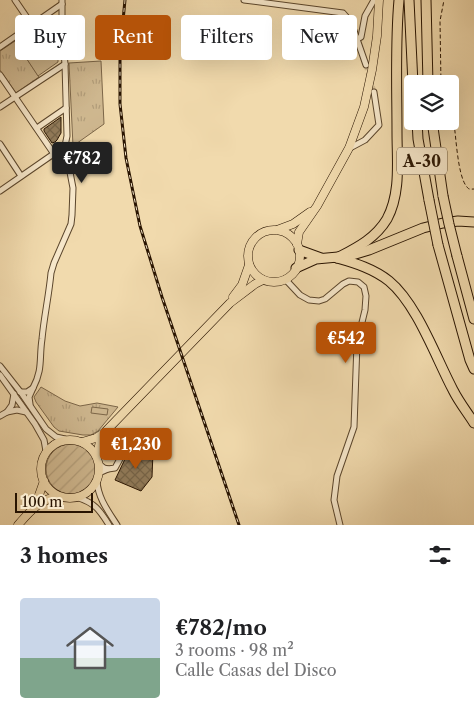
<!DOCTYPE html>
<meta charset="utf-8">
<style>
:root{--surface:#fff;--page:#f2f2f2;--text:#202124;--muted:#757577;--line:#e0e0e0;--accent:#b45309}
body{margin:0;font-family:"Libre Caslon Text",serif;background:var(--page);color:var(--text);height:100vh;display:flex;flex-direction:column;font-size:19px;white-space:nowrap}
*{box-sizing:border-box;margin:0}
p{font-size:16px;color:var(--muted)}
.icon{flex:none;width:28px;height:28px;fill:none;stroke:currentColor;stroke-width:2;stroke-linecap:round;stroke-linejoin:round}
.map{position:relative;height:525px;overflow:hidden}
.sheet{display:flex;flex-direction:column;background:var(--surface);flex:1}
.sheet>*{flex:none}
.guide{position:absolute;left:15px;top:15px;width:445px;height:45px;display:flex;gap:10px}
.tools{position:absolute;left:404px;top:75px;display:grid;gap:10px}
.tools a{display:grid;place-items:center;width:55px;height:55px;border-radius:5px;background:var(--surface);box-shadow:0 5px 20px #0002;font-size:25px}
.scale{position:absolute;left:15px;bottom:12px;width:78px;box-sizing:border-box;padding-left:5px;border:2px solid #291401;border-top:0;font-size:14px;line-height:18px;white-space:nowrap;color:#291401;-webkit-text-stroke:4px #f6e7ca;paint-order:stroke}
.price{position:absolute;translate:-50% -42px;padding:0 11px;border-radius:5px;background:var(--accent);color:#fff;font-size:16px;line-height:32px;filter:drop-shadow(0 1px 2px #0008)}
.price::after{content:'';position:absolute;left:50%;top:30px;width:15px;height:11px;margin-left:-8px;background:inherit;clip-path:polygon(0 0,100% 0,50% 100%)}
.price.on{background:#222;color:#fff}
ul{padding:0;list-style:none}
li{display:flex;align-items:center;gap:15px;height:125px;padding:0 20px}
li+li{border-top:1px solid var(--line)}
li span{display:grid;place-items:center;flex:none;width:140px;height:100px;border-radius:5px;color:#555}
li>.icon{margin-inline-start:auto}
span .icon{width:60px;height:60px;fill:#fffc;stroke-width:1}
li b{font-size:21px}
h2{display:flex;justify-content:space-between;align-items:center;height:60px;padding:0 20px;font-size:21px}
.tag{padding:0 18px;border-radius:5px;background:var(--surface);box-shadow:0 5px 20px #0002;font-size:18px;line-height:45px}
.tag.on{background:var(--accent);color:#fff}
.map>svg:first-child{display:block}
.park{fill:url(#park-tufts);stroke:#7c6648}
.garden{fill:url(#garden-furrows);stroke:#7c6648}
.pitch{fill:#cfb890;stroke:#7c6648}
.building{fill:url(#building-cross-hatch);stroke:#291401}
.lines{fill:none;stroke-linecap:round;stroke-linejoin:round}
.minor-tunnel{stroke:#d3bc93;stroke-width:5;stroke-dasharray:5 2.5;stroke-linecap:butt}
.minor-casing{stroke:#5b462c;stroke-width:7}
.primary-casing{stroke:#291401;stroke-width:9}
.motorway-casing{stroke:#291401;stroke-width:11}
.path{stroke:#291401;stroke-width:1;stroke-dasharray:4 2.5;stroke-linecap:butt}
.minor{stroke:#f6e7ca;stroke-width:5}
.primary{stroke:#f1daad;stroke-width:8}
.motorway{stroke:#f1daad;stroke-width:9}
.rail-casing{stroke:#291401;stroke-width:3}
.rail{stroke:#f6e7ca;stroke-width:1;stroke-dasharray:4;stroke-linecap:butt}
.motorway-bridge-casing{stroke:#291401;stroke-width:11;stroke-linecap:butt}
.motorway-bridge{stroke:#f1daad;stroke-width:9}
.labels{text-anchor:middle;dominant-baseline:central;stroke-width:5;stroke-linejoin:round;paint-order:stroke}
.shield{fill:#f6e7ca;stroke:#66533d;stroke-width:1}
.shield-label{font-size:16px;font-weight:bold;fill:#291401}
</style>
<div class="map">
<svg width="474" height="525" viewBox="0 0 474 525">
<defs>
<pattern id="park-tufts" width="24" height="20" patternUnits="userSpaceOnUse" patternTransform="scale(1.25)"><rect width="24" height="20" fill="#cfb890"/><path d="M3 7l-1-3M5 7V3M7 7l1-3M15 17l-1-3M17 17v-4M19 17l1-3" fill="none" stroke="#b29d7a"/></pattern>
<pattern id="garden-furrows" width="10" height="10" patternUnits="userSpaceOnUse" patternTransform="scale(1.25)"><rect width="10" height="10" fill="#cfb890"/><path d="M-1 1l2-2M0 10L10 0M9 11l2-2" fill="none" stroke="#b29d7a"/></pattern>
<pattern id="building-cross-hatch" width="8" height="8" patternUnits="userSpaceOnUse" patternTransform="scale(1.25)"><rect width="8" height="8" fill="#917b5a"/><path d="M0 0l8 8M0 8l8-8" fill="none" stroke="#766448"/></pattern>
</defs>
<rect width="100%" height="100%" fill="#f1daad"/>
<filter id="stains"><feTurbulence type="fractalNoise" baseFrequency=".004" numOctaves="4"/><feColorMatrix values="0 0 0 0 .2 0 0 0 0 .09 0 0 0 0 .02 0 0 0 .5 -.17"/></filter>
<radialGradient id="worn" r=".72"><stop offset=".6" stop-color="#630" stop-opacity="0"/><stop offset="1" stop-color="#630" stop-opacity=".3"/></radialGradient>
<g class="park">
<path d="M15 41 39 77 16 93 0 70V51Z"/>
<path d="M101 61 104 124 73 146 69 63Z"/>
<path d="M41 387 65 401 80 406 97 403 118 407 98 431 91 435H83L59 431 54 427 36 402 34 397Z"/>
</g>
<circle class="garden" cx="71" cy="469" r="25"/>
<g class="pitch">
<path d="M52 16 58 19V62L38 76 15 41Z"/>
<path d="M92 407 108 409 107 415 91 413Z"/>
</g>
<g class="building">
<path d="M61 117V133L57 140 55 142 52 143 44 131V129Z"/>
<path d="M126 452H153L152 477 141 491 115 480 125 459Z"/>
</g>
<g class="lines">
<path class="minor-tunnel" d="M366 65 374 92"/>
<defs>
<g id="minor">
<path d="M15 0 32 25"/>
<path d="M244 0 343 13 351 22 366 65"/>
<path d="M357 39 361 37 365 16 374 0"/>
<path d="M0 47 62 4"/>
<path d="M0 75 54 154"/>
<path d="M0 107 65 64"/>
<path d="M37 128 66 108"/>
<path d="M0 144 21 176"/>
<path d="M350 148 365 140 379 125 374 92"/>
<path d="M0 191 65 146"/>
<path d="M285 279 300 295 309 300 319 301 325 299 343 284 349 281 358 282 364 287 366 296 365 310 357 343 354 427 337 476 334 500 340 525"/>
<path d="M0 366 22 394 46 429 56 437 65 439"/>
<path d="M0 375 35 424 44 440 46 451"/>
<path d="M33 388C43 369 39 359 42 339 44 317 49 295 51 273L54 263 71 224 72 215 73 188 65 146 67 136 65 64 62 31V0"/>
<path d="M20 392H27L33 388 29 397 30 404"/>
<path d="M14 394 12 405 7 412 17 410 26 412"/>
<path d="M0 416 7 412"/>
<path d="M99 464 104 468 108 469"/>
<path d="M99 473 108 469 115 468 121 457"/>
<path d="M97 481C98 498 108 511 117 525"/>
<path d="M76 497C95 503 99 509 109 525"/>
</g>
<g id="primary">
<path d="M277 230 293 224 310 212"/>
<circle cx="274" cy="256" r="26"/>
<path d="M297 244 299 232 317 206 349 148 364 107 372 70 377 36 379 0"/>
<path d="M233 297 242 285 249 265"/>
<circle cx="70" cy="469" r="29"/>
<path d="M82 442 96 438 104 433"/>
<path d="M97 456 100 441 104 433 230 303 255 284 263 280"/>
<path d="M34 506 39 495 44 481"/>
<path d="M18 525C30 511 40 500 58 496"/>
</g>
<g id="motorway">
<path d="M409 0 413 84"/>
<path d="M426 0 428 84"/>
<path d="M417 121 418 139 429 200"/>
<path d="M432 121 443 196"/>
<path d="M438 245 470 360 474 369"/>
<path d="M299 250 321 258"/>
<path d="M457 256 474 319"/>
<path d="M337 258C356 248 375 239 387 219 401 193 397 161 397 133 397 89 395 44 399 0"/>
<path d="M337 258C355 263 374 269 389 281 417 304 436 358 453 390 459 402 467 412 474 423"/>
<path d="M296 268 316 259 349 256 369 250 423 228 443 223 458 221 474 222"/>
</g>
</defs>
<use href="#minor" class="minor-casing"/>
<use href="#primary" class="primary-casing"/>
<use href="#motorway" class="motorway-casing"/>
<g class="path">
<path d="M441 84 440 21 444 0"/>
<path d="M450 111 453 116C456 132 457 176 467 187 469 190 471 189 474 189"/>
</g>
<use href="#minor" class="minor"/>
<use href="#primary" class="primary"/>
<use href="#motorway" class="motorway"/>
<defs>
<path id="rail" d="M125 0 120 51V104L126 158 140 226 162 297 239 525"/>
</defs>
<use href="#rail" class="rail-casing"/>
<use href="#rail" class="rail"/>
<defs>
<g id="motorway-bridge">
<path d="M443 196 449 224 457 256"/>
<path d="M429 200 438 245"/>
</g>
</defs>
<use href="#motorway-bridge" class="motorway-bridge-casing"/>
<use href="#motorway-bridge" class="motorway-bridge"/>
</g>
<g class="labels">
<rect class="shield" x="397" y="147.5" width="50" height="27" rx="4"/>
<g class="shield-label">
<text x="422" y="161">A-30</text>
</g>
</g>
<rect width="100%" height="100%" filter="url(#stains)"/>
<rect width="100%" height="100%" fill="url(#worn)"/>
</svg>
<div class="tools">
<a><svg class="icon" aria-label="layers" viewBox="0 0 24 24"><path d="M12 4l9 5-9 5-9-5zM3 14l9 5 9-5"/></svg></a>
</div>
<div class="scale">100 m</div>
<b class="price on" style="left:82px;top:184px">€782</b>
<b class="price" style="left:346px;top:364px">€542</b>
<b class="price" style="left:136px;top:470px">€1,230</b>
<div class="guide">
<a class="tag">Buy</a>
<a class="tag on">Rent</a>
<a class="tag">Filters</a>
<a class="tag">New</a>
</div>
</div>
<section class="sheet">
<h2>3 homes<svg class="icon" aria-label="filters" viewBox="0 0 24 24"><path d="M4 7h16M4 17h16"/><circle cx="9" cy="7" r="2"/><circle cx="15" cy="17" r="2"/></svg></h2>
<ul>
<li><span style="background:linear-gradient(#c9d6e8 60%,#7fa58c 0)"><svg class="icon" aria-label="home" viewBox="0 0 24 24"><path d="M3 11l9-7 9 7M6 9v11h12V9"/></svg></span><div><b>€782/mo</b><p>3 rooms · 98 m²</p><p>Calle Casas del Disco</p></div></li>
</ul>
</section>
